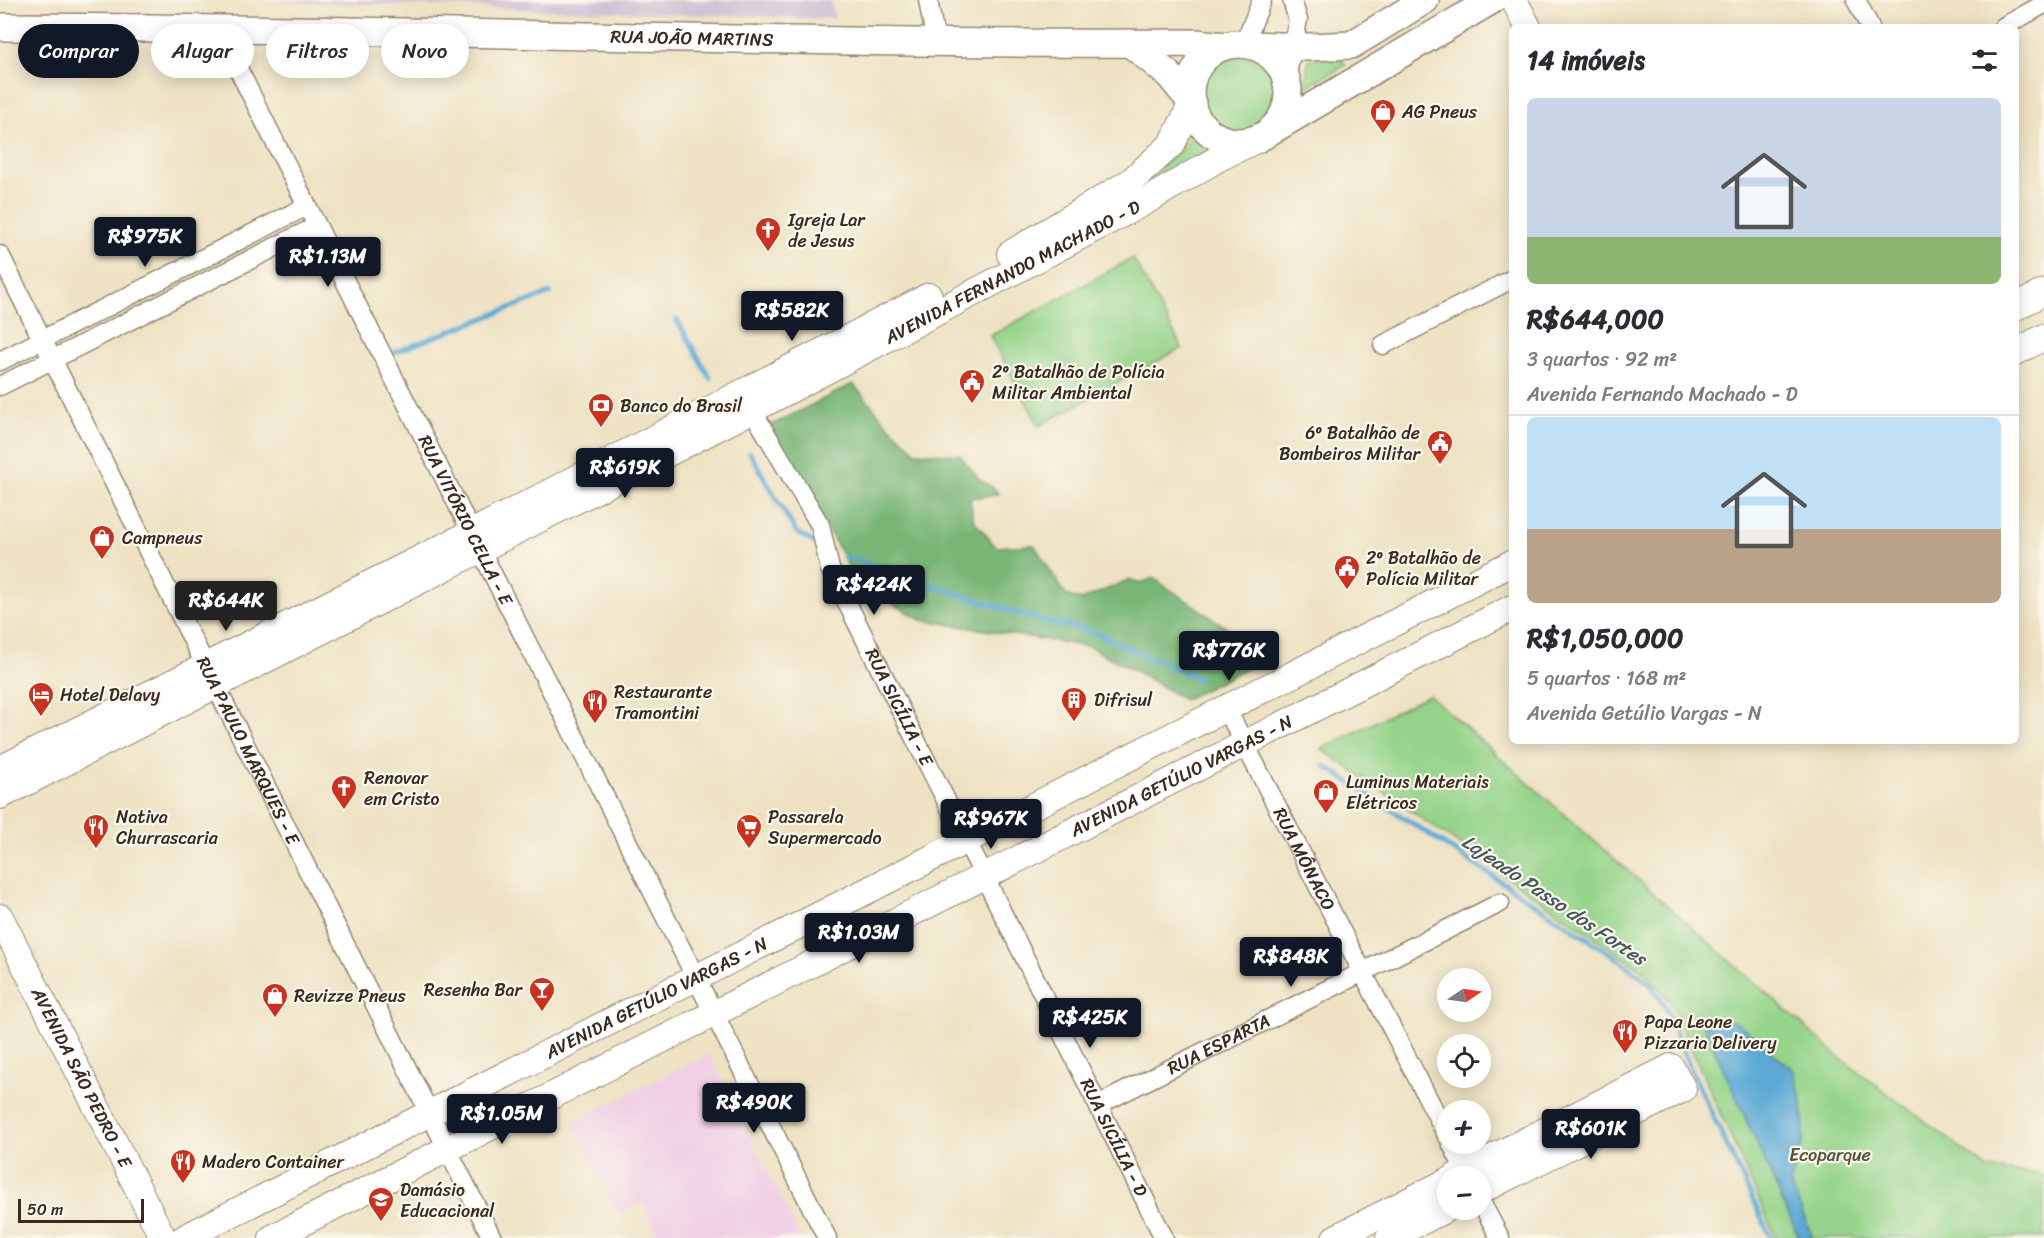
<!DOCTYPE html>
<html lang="pt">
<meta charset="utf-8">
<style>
:root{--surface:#fff;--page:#f2f2f3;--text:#2b2b33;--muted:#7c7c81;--line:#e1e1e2;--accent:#111827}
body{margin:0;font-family:Sriracha,sans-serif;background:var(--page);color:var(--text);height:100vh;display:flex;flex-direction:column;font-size:22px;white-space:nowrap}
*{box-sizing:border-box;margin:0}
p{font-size:20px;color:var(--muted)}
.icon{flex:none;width:33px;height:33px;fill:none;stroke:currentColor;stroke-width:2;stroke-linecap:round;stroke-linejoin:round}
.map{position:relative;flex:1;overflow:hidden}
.sheet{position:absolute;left:1509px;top:24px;width:510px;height:720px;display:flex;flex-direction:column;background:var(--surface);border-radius:9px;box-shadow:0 3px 15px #0003}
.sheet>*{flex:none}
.hud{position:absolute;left:18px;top:24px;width:570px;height:54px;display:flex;gap:12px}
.needle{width:39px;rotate:77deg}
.buttons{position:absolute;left:1437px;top:968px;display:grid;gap:12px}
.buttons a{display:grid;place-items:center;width:54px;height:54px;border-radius:50%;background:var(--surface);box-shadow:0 3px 15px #0003;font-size:30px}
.scale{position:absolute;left:18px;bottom:15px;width:126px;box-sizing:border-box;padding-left:6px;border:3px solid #3b2a1e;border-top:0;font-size:16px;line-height:21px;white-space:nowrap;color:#3b2a1e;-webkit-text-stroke:4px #fbf7ec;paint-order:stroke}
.price{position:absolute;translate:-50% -51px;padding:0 14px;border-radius:6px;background:var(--accent);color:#fff;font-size:20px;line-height:39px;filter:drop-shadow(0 2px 3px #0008)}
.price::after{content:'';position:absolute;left:50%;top:36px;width:18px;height:14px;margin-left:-9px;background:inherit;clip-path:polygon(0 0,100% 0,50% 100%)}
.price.active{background:#222;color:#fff}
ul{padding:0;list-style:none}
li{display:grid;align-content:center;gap:12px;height:318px;padding:0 18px}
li+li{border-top:2px solid var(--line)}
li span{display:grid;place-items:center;height:186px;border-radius:9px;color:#555}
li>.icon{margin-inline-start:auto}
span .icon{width:108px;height:108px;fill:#fffc;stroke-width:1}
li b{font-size:26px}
h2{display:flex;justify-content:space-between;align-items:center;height:72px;padding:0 18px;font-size:26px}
.tag{padding:0 21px;border-radius:27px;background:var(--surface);box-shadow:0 3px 15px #0003;font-size:21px;line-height:54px}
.tag.active{background:var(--accent);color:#fff}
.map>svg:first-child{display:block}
.built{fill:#f0d0e5}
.industrial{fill:#cebed2}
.green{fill:#95d48a;stroke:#687f54;stroke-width:1.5}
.forest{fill:#78b676;stroke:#5a704a;stroke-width:1.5}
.water{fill:#5ba9d5;stroke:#4b6a7a;stroke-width:1.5}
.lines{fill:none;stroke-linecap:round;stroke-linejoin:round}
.stream{stroke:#5ba9d5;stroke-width:5}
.street-casing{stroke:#948670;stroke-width:21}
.secondary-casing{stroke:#948670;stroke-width:28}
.primary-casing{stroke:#948670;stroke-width:30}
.street{stroke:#fff;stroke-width:18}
.secondary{stroke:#fff;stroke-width:26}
.primary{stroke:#fff;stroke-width:27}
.labels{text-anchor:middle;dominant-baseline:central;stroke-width:4.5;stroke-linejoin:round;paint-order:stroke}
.street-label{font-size:18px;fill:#3b2a1e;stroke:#fbf7ec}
.poi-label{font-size:18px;fill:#3b2a1e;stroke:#fbf7ec;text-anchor:start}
.park-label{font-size:18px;fill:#525439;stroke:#fbf7ec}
.water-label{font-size:20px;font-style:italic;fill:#46565e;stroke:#fbf7ec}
</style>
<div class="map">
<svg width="2044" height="1238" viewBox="0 0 2044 1238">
<rect width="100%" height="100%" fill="#fbf7ec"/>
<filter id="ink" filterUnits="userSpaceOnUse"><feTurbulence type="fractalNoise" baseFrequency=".0167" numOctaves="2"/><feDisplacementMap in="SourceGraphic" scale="12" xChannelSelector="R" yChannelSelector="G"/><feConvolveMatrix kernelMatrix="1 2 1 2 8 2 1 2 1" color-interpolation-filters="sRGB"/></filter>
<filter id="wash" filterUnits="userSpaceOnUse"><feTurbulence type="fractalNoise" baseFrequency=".008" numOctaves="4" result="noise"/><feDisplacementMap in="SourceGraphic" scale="24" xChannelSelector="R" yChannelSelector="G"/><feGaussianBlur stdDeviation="1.35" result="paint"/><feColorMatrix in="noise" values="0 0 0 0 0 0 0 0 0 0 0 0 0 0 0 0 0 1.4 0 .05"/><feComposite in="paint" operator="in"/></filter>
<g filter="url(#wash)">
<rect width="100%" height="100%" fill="#eee2c3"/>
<path class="built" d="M709 1054 755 1147 801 1238H659L642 1203 618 1215 572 1122Z"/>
<path class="industrial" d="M245 0H830L835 19Z"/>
<g class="green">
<circle cx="1239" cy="95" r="39"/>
<path d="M1341 58 1346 65 1303 89 1309 59Z"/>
<path d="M1193 128 1217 145 1146 189 1143 183 1184 147Z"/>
<path d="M1133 258 1182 348 1039 426 990 336Z"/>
<path d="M1429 695 1840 1058 1989 1169 2044 1175V1238H1776L1670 1001 1642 970 1321 749Z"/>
</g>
<path class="forest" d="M853 384 890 427 916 452 960 455 980 480 994 488 999 495 970 498 973 519 996 547 1034 545 1066 595 1082 600 1130 579 1139 584 1153 578 1257 648 1259 662 1184 700 1141 674 1090 647 922 620 859 585 770 426Z"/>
<path class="water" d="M1724 1020 1738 1023 1794 1071 1802 1102 1804 1139 1790 1183 1813 1238H1799L1704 1026Z"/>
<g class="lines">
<g class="stream">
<path d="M677 320 710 378"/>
<path d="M395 352 550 293"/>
<path d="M750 453 796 532 813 542"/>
<path d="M844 556 1038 620 1091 631 1199 679"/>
<path d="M1325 766 1614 956 1650 984 1665 1006 1688 1063 1771 1238"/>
</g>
</g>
</g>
<g filter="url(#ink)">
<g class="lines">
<defs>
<g id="street">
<path d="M928 0 936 43"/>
<path d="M1856 0 1870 27"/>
<path id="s1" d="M217 27 827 1238"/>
<path d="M2003 27 2044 4"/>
<path d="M1244 44 1262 0"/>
<path d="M1286 79 1298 20 1292 0"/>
<path id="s2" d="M0 255 492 1238"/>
<path d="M1383 345 1512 279"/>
<path d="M0 361 307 206"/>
<path d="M0 386 317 226"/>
<path id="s3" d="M752 410 820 525 830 569 991 890 1164 1238"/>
<path id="s4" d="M1226 708 1448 1137"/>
<path id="s5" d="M1098 1105 1500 903"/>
<path d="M1451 1143 1468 1176"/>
<path d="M1480 1200 1500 1238"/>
</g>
<g id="secondary">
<path d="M1514 0 1528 27"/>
<path d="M1010 254 1130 182 1172 144 1192 103"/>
<path d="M2016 307 2044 292"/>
<path d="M2016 352 2044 337"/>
<path d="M0 769 471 533 929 296"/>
<path id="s6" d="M0 796 752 410 1143 203 1219 158 1256 140"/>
<path id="s7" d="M0 917 163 1238"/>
<path d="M1456 1176 1671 1067 1683 1089 1480 1191"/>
<path id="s8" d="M184 1238 1512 563"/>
<path id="s9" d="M272 1238 1512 608"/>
<path d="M1335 1238 1448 1181"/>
<path d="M1389 1238 1448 1208"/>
</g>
<g id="primary">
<path id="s10" d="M0 27C399 27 797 46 1196 43L1225 46"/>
<path d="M1130 43 1169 75 1192 103"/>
<circle cx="1239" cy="93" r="49"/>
<path d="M1251 45 1310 47 1351 45 1425 0"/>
<path d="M1274 129 1492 0"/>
</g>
</defs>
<use href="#street" class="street-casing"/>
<use href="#secondary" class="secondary-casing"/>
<use href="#primary" class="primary-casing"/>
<use href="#street" class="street"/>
<use href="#secondary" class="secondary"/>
<use href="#primary" class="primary"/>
</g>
</g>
<defs>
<symbol id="shop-pin" viewBox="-11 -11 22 30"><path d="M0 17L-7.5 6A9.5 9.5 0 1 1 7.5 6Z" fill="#c8321e" stroke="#fbf7ec"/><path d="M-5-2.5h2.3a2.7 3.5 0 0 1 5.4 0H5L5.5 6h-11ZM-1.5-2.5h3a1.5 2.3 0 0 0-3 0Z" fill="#fff"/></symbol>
<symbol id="church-pin" viewBox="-11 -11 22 30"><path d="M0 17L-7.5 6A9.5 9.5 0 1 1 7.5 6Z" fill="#c8321e" stroke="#fbf7ec"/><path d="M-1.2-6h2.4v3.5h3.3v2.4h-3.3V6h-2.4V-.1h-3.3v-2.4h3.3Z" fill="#fff"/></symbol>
<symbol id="civic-pin" viewBox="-11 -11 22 30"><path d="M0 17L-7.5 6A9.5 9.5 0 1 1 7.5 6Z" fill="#c8321e" stroke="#fbf7ec"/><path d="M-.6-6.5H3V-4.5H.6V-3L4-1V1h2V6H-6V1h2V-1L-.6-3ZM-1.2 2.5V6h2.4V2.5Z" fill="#fff"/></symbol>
<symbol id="bank-pin" viewBox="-11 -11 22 30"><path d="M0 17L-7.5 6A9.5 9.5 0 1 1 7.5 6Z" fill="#c8321e" stroke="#fbf7ec"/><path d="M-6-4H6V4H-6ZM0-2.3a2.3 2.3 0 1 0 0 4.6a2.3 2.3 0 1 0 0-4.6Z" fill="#fff"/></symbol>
<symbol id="hotel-pin" viewBox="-11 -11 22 30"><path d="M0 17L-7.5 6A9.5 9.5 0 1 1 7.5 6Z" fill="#c8321e" stroke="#fbf7ec"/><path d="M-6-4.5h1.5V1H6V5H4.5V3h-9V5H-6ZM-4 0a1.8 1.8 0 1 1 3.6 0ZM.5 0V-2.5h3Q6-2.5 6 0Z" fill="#fff"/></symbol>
<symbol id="building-pin" viewBox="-11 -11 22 30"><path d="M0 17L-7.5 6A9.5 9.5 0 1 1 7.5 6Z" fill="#c8321e" stroke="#fbf7ec"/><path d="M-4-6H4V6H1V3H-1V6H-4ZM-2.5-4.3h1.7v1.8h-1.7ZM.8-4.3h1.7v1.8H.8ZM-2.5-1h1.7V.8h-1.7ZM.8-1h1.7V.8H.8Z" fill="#fff"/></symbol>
<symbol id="restaurant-pin" viewBox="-11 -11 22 30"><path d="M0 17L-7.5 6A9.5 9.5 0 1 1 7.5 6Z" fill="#c8321e" stroke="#fbf7ec"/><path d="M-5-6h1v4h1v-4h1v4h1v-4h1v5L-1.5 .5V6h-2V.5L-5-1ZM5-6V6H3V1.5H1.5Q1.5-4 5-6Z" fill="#fff"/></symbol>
<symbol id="supermarket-pin" viewBox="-11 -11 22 30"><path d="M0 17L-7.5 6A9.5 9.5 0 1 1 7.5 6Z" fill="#c8321e" stroke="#fbf7ec"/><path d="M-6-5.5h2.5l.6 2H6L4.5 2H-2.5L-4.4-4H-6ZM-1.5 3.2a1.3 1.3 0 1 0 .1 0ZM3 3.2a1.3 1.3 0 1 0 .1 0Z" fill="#fff"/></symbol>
<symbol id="bar-pin" viewBox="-11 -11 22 30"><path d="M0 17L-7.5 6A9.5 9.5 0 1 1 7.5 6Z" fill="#c8321e" stroke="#fbf7ec"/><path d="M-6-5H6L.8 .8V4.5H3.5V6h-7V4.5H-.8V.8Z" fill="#fff"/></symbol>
<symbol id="university-pin" viewBox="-11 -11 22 30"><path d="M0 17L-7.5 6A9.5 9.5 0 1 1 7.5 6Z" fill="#c8321e" stroke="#fbf7ec"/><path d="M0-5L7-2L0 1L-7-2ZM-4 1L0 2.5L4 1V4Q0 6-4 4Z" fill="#fff"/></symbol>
</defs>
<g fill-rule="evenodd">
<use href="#shop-pin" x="1368" y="97" width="30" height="40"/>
<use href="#church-pin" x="753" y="215" width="30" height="40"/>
<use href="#civic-pin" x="957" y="367" width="30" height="40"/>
<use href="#bank-pin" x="586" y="391" width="30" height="40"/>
<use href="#civic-pin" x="1425" y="428" width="30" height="40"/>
<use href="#shop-pin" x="87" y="523" width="30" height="40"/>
<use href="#civic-pin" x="1332" y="553" width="30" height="40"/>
<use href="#hotel-pin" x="26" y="680" width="30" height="40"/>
<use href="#building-pin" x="1059" y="685" width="30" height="40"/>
<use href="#restaurant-pin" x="580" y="687" width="30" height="40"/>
<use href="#church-pin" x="329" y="773" width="30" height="40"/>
<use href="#shop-pin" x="1311" y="777" width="30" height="40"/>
<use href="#restaurant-pin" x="81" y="812" width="30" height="40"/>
<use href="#supermarket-pin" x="734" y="812" width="30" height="40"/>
<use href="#bar-pin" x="527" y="975" width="30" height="40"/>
<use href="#shop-pin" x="260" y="981" width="30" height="40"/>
<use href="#restaurant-pin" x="1610" y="1017" width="30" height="40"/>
<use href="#restaurant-pin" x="168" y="1147" width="30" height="40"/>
<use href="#university-pin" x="366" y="1185" width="30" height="40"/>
</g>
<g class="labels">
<g class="street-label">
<text stroke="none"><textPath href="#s10" startOffset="692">RUA JOÃO MARTINS</textPath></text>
<text stroke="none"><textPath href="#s6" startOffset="1140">AVENIDA FERNANDO MACHADO - D</textPath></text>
<text stroke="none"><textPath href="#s1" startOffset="552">RUA VITÓRIO CELLA - E</textPath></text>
<text stroke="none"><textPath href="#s3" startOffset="333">RUA SICÍLIA - E</textPath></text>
<text stroke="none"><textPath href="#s2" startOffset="554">RUA PAULO MARQUES - E</textPath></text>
<text stroke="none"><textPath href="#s9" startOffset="1020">AVENIDA GETÚLIO VARGAS - N</textPath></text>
<text stroke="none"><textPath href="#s4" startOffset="170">RUA MÔNACO</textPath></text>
<text stroke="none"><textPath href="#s8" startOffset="530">AVENIDA GETÚLIO VARGAS - N</textPath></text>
<text stroke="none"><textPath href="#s5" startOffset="135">RUA ESPARTA</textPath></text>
<text stroke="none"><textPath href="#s7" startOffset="180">AVENIDA SÃO PEDRO - E</textPath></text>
<text stroke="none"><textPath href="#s3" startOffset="814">RUA SICÍLIA - D</textPath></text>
</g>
<g class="poi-label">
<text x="1402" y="112">AG Pneus</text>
<text x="788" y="220">Igreja Lar<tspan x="788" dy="21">de Jesus</tspan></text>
<text x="992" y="372">2º Batalhão de Polícia<tspan x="992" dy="21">Militar Ambiental</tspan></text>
<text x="620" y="406">Banco do Brasil</text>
<text x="1420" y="433" text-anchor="end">6º Batalhão de<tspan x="1420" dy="21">Bombeiros Militar</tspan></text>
<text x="122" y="538">Campneus</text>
<text x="1366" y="558">2º Batalhão de<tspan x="1366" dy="21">Polícia Militar</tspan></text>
<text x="614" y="692">Restaurante<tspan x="614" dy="21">Tramontini</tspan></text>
<text x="60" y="695">Hotel Delavy</text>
<text x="1094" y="700">Difrisul</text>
<text x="364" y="778">Renovar<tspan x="364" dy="21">em Cristo</tspan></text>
<text x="1346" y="782">Luminus Materiais<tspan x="1346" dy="21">Elétricos</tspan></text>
<text x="116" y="817">Nativa<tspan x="116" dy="21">Churrascaria</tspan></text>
<text x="768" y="817">Passarela<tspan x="768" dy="21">Supermercado</tspan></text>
<text x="522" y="990" text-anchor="end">Resenha Bar</text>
<text x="294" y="996">Revizze Pneus</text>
<text x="1644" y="1022">Papa Leone<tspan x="1644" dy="21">Pizzaria Delivery</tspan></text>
<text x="202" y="1162">Madero Container</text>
<text x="400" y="1190">Damásio<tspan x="400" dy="21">Educacional</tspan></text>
</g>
<g class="park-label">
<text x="1830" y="1155">Ecoparque</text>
</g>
<g class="water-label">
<text transform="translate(1554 900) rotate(34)">Lajeado Passo dos Fortes</text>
</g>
</g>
</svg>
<div class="buttons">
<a><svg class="needle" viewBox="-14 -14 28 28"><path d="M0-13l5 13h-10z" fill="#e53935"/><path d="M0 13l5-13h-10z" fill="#7c7c81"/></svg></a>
<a><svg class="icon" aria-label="locate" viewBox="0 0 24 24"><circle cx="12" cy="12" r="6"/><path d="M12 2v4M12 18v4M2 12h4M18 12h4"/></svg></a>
<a>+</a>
<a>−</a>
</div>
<div class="scale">50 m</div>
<b class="price" style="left:145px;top:268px">R$975K</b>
<b class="price" style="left:328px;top:288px">R$1.13M</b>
<b class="price" style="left:792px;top:342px">R$582K</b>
<b class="price" style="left:625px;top:499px">R$619K</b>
<b class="price" style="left:874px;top:616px">R$424K</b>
<b class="price active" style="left:226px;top:632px">R$644K</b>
<b class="price" style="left:1229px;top:682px">R$776K</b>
<b class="price" style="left:991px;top:850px">R$967K</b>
<b class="price" style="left:859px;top:964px">R$1.03M</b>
<b class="price" style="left:1291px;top:988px">R$848K</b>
<b class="price" style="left:1090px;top:1049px">R$425K</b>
<b class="price" style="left:754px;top:1134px">R$490K</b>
<b class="price" style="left:502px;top:1145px">R$1.05M</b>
<b class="price" style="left:1591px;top:1160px">R$601K</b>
<div class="hud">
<a class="tag active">Comprar</a>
<a class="tag">Alugar</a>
<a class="tag">Filtros</a>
<a class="tag">Novo</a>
</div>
<section class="sheet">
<h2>14 imóveis<svg class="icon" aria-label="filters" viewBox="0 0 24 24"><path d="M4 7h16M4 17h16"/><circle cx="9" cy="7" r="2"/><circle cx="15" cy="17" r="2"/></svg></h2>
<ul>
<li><span style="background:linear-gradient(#c9d6e8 75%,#8fb573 0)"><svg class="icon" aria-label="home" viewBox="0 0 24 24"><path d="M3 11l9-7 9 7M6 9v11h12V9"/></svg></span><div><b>R$644,000</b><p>3 quartos · 92 m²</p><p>Avenida Fernando Machado - D</p></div></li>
<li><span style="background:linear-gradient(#bfe0f5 60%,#b9a48a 0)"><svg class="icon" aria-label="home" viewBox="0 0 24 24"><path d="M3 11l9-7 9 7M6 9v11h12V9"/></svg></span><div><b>R$1,050,000</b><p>5 quartos · 168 m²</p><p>Avenida Getúlio Vargas - N</p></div></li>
</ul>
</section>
</div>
